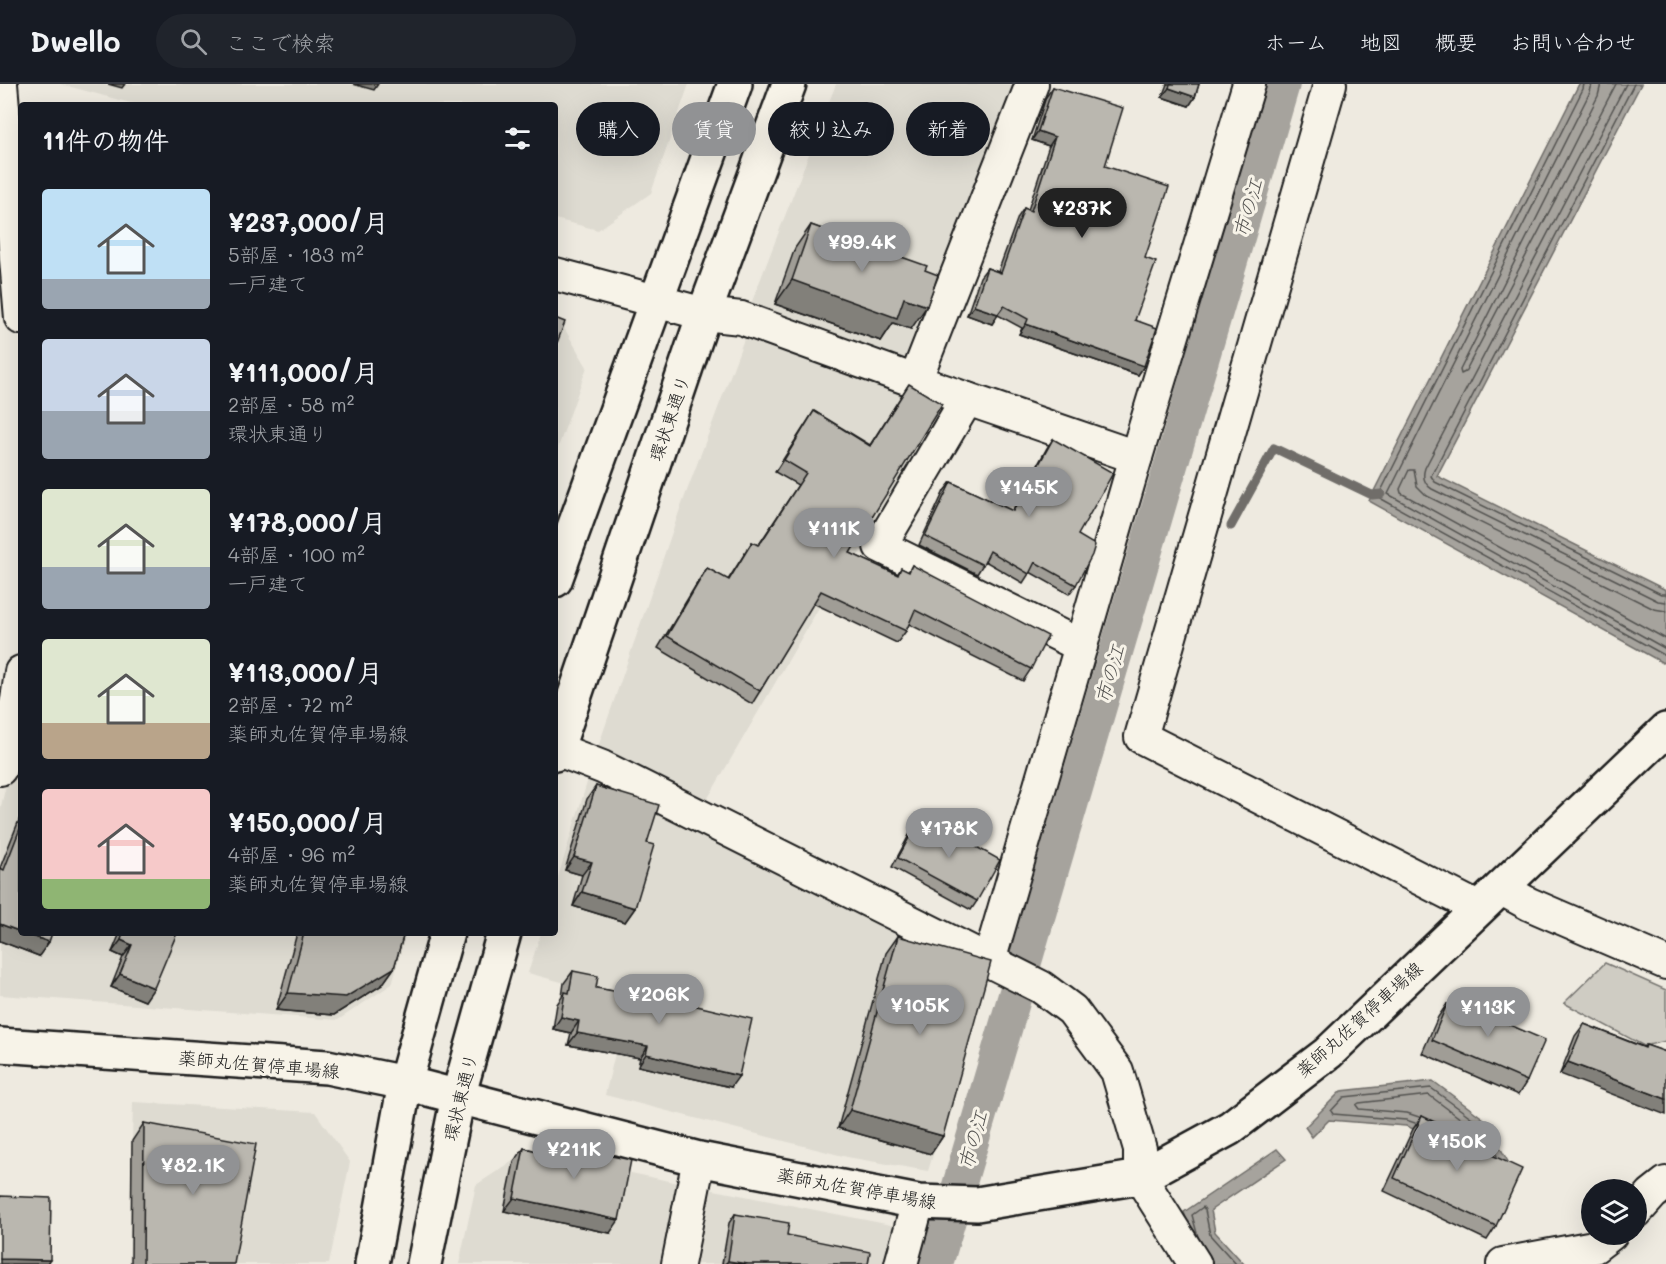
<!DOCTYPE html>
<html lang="ja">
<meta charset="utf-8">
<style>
:root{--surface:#171b24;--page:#20242c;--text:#f1f3f6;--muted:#9ea1a6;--line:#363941;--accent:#919294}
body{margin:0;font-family:Mali,"Klee One",sans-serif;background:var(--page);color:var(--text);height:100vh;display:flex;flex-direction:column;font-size:22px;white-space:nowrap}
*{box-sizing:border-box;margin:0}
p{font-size:20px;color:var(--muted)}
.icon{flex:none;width:33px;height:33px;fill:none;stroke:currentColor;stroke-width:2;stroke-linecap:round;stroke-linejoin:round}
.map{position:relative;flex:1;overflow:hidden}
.panel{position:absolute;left:18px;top:18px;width:540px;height:834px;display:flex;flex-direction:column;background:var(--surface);border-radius:6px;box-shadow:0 6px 24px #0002}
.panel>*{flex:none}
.hud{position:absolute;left:576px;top:18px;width:570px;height:54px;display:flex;gap:12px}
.tools{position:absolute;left:1581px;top:1095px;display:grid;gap:12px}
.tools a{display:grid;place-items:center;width:66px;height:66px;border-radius:50%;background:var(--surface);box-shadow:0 6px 24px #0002;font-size:30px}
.price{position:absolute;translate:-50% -51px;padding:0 14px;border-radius:21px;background:var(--accent);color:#fff;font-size:20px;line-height:39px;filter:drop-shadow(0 2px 3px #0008)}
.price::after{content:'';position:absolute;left:50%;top:36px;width:18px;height:14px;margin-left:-9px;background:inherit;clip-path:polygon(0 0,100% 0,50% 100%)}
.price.active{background:#222;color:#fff}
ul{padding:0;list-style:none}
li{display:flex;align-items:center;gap:18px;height:150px;padding:0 24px}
li span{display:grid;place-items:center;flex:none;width:168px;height:120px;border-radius:6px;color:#555}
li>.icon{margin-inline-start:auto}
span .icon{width:72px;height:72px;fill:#fffc;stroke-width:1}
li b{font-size:26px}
h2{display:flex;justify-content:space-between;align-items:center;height:72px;padding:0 24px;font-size:26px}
.chip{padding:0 21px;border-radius:27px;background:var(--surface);box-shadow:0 6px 24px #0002;font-size:21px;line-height:54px}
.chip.active{background:var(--accent);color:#fff}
header{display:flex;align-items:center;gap:36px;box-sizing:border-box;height:84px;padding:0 30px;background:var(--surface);border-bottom:2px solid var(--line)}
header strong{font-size:28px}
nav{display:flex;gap:33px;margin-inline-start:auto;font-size:21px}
.search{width:420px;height:54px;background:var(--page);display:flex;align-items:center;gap:15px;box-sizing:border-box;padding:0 21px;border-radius:33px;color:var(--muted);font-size:22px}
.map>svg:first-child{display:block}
.built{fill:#dedbd1}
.green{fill:#cfccc3;stroke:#767470;stroke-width:1.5}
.water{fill:#a6a39d;stroke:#6f6d69;stroke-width:1.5}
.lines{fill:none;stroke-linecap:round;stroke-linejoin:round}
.shore{stroke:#535250;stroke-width:1.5}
.stream{stroke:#6f6d69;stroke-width:9}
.canal{stroke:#a6a39d;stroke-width:34}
.minor-casing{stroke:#1c1c1c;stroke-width:36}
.major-casing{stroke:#1c1c1c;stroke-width:38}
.minor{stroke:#f7f3e8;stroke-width:32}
.major{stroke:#f7f3e8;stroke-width:33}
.wall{fill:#a09d96;stroke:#1c1c1c;stroke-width:1.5}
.shaded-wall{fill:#82807a;stroke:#1c1c1c;stroke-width:1.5}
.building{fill:#bab7af;stroke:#1c1c1c;stroke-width:1.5}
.labels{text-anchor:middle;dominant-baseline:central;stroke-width:6;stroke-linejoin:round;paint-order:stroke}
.street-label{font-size:18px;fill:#1c1c1c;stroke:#f7f3e8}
.water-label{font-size:20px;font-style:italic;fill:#535250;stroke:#f7f3e8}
</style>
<header>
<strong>Dwello</strong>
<div class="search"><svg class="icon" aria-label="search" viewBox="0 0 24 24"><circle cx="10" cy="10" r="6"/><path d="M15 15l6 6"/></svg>ここで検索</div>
<nav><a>ホーム</a><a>地図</a><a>概要</a><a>お問い合わせ</a></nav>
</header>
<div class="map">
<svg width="1666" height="1180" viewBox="0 0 1666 1180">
<rect width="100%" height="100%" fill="#eeeae0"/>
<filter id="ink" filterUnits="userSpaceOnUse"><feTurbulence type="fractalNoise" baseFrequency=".0167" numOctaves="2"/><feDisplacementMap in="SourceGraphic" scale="12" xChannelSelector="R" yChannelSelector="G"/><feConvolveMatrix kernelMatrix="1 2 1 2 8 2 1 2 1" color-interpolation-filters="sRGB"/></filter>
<g filter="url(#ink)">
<g class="built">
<path d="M60 0H689L651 109 598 146 555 135V21H138Z"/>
<path d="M836 0H1019L908 279 751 220Z"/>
<path d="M555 231 557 232 587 283 555 372Z"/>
<path d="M744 255 947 322 859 470 824 515 704 721 597 666 679 428Z"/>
<path d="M21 641V849H406L392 900 338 936 0 911V726Z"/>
<path d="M589 692 803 803 988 894 928 1087 847 1073 605 1011 628 916 528 889 541 849H555V803Z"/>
<path d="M133 1018 315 1028 350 1078 329 1180H129Z"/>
<path d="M528 1067 683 1100 667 1180H459L476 1101Z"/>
<path d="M704 1104 901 1143 891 1180H689Z"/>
</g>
<path class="green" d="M1605 879 1666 906V957L1644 962 1564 919Z"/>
<g class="water">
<path d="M1579 0H1641L1437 392 1666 506V576L1663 579 1369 417Z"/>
<path d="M1433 997 1484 1035 1516 1092 1461 1064 1406 1042 1329 1036 1312 1053 1305 1043 1341 1007Z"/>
<path d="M1277 1065 1286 1075 1211 1126 1215 1148 1244 1180H1201L1184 1128Z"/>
</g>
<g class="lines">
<g class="shore">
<path d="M1584 0 1583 5 1378 413 1666 572"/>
<path d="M1592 0 1590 8 1388 410 1666 565"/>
<path d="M1601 0 1598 12 1460 286 1461 290 1465 288 1616 0"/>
<path d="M1626 0 1425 384C1422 393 1424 400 1432 405L1658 517 1666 518"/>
<path d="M1634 0 1431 392 1435 398 1661 510H1666"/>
<path d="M1666 527 1654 525 1427 412 1417 402 1414 386H1409L1400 405 1401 409 1666 555"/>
<path d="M1419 1033 1407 1029 1359 1025 1356 1021 1359 1019 1429 1011 1473 1044 1478 1053 1474 1056 1461 1050"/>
<path d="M1415 1039 1406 1036 1333 1030 1331 1027 1344 1013 1431 1004 1479 1039 1497 1072"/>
<path d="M1198 1153 1192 1131 1203 1123 1205 1126 1210 1151 1236 1180"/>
</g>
<path class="stream" d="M1231 442 1274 364 1372 411 1381 410"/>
<path class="canal" d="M936 1180 1283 0"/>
<defs>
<g id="minor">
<path d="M1 0 21 234"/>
<path d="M1330 0 1141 653 1478 824"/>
<path d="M555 190 704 230 741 234 915 297 1032 0"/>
<path d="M915 297 1136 373"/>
<path d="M967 315 880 462 1081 562"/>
<path d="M556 665 602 683 1041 903 1072 926 1117 987 1140 1065V1093L1195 1180"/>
<path d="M0 685 17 616 21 588"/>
<path d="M1500 804 1529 820 1666 879"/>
<path d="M989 877 1136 373 1249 0"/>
<path d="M1636 1128 1652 1110 1666 1099"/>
<path d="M678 1180 699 1075"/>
<path d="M901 1180 918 1118"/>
<path d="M1503 1180 1594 1163 1611 1150"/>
</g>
<g id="major">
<path d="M555 496 735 0"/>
<path d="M555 670 704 230 789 0"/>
<path d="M0 961 327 983 405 999 699 1075 918 1118 977 1120 1140 1093 1230 1044 1328 969 1666 646"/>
<path d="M372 1180 405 999 447 849"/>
<path d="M424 1180 458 1013 504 849"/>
</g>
</defs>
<use href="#minor" class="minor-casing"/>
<use href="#major" class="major-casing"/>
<use href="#minor" class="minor"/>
<use href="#major" class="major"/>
</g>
<g class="wall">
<path d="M1167 0H1199L1195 13 1189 22 1162 13Z"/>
<path d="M1053 3 1105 82 1145 174 1135 236 1144 282 1138 291 1019 250 1022 244 998 231 992 240 967 231 980 193 987 184 998 188 1018 133 1024 124 1028 126 1049 62 1032 56 1046 13Z"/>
<path d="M811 141 925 186 911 245 893 239 881 257 775 220 795 164Z"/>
<path d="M909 300 850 469 897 491 901 484 908 488 912 481 1031 585 1023 597 909 540 906 547 897 559 813 519 760 607 752 620 658 564 699 496 707 484 728 496 752 458 758 461 760 459 798 401 775 388 814 327 870 361Z"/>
<path d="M1053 355 1078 451 1076 501 1069 510 1030 488 1023 499 985 477 977 490 919 461 944 407 951 398 1012 427 1047 364Z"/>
<path d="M596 702 647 759 635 824 625 838 573 822 582 791 565 786 587 715Z"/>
<path d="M21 731V849L39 872 0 857V784Z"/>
<path d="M921 732 977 817 971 826 892 783 914 742Z"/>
<path d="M120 849H177L145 917 111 903 123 873 112 868Z"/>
<path d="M297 849H404L394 884 382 901 334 931 276 926Z"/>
<path d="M898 852 943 1052 931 1070 838 1044 886 869Z"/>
<path d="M573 887 596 904 658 915 659 913 731 1003 638 982 640 974 568 961 571 949 553 945 557 920 562 913 564 899Z"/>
<path d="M1459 908 1482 929 1527 997 1518 1011 1422 969 1438 933 1447 920 1450 921Z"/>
<path d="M1584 940 1644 963 1646 961 1666 968 1560 990 1575 952Z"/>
<path d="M1422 1032 1496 1142 1487 1156 1384 1107 1413 1045Z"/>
<path d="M144 1039 234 1180H131L132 1057Z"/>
<path d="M544 1058 610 1149 504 1127 514 1078 524 1064 538 1067Z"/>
<path d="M735 1130 787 1151 868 1180H722L729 1139Z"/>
</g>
<g class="shaded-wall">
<path d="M108 0H125L122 4Z"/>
<path d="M353 0H378L374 6Z"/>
<path d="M1169 4 1195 13 1189 22 1162 13Z"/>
<path d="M1038 47 1055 53 1049 62 1032 56Z"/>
<path d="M792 196 904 214 927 222 911 245 893 239 881 257 775 220Z"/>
<path d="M974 222 998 230 992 240 967 231Z"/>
<path d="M1026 240 1144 282 1138 291 1019 250Z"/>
<path d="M574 773 592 778 582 791 565 786Z"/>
<path d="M582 808 635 824 625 838 573 822Z"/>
<path d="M0 840 21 848V849H24L49 858 39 872 0 857Z"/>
<path d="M121 856 132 861 123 873 112 868Z"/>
<path d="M394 884 382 901 334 931 276 926 288 909Z"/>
<path d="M120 890 154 904 145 917 111 903Z"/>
<path d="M561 933 579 937 571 949 553 945Z"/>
<path d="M577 949 648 962 640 974 568 961Z"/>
<path d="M646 970 739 992 731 1003 638 982Z"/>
<path d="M1568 978 1666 1015V1031L1560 990Z"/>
<path d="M850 1026 943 1052 931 1070 838 1044Z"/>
<path d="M514 1114 619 1136 610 1149 504 1127Z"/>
<path d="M0 1175 50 1176 47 1180H0Z"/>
<path d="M728 1177 748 1180H725Z"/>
</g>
<g class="building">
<path d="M1170 0H1199L1195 13 1169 4Z"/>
<path d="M1053 3 1123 24 1105 82 1169 103 1145 174 1156 178 1135 236 1157 244 1144 282 1026 240 1028 235 1004 222 998 230 974 222 987 184 1001 189 1024 124 1031 127 1055 53 1038 47Z"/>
<path d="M811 141 927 182 925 186 938 191 927 222 904 214 897 234 792 196Z"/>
<path d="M555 234 565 238 555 264Z"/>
<path d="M909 300 942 320 850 469 898 491 901 484 909 488 912 481 1048 552 1031 585 915 526 906 547 821 507 760 607 667 552 707 484 729 496 752 458 758 461 762 457 806 389 784 376 814 327 870 362Z"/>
<path d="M1053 355 1113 389 1078 451 1095 461 1092 471 1076 501 1035 478 1029 490 990 467 983 481 925 452 951 398 1013 427Z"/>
<path d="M596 702 659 721 647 759 654 761 635 824 582 808 592 778 574 773Z"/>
<path d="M921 732 1000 776 977 817 898 774Z"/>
<path d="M21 742V848L0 840V784L4 786Z"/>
<path d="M24 849H52L49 858Z"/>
<path d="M123 849H177L154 904 120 890 132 861 121 856Z"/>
<path d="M304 849H404L394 884 346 913 288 909Z"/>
<path d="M898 852 991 878 943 1052 850 1026Z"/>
<path d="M573 887 598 892 596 904 659 915V913L752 935 739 992 646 970 648 962 577 949 579 937 561 933 565 908 569 909Z"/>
<path d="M1459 908 1487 919 1482 929 1545 956 1527 997 1432 956 1447 920 1453 923Z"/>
<path d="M1584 940 1645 964 1646 961 1666 968V1015L1568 978Z"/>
<path d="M1422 1032 1460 1050 1457 1055 1522 1085 1496 1142 1394 1094Z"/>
<path d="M144 1039 256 1060 234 1180H143Z"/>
<path d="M544 1058 631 1076 619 1136 514 1114 524 1064 542 1068Z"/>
<path d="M0 1112 51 1114 50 1176 0 1175Z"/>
<path d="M735 1130 789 1139 787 1151 870 1168 868 1180H748L728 1177Z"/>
</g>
</g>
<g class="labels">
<g class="street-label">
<text transform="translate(669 334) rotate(-71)">環状東通り</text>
<text transform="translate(1359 935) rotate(-42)">薬師丸佐賀停車場線</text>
<text transform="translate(259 980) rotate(5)">薬師丸佐賀停車場線</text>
<text transform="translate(460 1013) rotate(-76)">環状東通り</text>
<text transform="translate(857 1104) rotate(10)">薬師丸佐賀停車場線</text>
</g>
<g class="water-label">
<text transform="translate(1247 124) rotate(-74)">市の江</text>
<text transform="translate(1109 590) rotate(-74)">市の江</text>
<text transform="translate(972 1056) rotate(-74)">市の江</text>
</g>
</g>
</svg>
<div class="tools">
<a><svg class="icon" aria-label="layers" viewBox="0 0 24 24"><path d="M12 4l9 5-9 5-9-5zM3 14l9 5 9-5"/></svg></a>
</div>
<b class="price active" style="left:1082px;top:155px">¥237K</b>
<b class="price" style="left:862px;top:189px">¥99.4K</b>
<b class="price" style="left:1029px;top:434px">¥145K</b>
<b class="price" style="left:834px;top:475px">¥111K</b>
<b class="price" style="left:949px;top:775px">¥178K</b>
<b class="price" style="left:659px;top:941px">¥206K</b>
<b class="price" style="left:920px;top:952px">¥105K</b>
<b class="price" style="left:1488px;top:954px">¥113K</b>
<b class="price" style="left:1457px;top:1088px">¥150K</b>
<b class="price" style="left:574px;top:1096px">¥211K</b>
<b class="price" style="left:193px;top:1112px">¥82.1K</b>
<div class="hud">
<a class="chip">購入</a>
<a class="chip active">賃貸</a>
<a class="chip">絞り込み</a>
<a class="chip">新着</a>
</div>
<section class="panel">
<h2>11件の物件<svg class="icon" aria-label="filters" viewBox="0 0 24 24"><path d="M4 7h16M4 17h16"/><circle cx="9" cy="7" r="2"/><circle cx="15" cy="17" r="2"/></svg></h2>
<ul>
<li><span style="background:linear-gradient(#bfe0f5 75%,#9aa5b1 0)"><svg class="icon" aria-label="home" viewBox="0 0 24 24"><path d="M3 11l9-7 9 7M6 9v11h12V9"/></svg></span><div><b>¥237,000/月</b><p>5部屋 · 183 m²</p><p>一戸建て</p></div></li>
<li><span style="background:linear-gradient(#c9d6e8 60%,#9aa5b1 0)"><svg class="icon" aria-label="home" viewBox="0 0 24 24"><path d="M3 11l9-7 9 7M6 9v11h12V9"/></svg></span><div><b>¥111,000/月</b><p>2部屋 · 58 m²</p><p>環状東通り</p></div></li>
<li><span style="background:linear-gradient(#dfe7d0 65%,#9aa5b1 0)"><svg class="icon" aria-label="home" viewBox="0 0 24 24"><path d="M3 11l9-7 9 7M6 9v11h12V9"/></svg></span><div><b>¥178,000/月</b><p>4部屋 · 100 m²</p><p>一戸建て</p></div></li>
<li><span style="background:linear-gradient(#dfe7d0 70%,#b9a48a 0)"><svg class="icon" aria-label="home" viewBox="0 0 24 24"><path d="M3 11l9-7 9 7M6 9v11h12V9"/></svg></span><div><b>¥113,000/月</b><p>2部屋 · 72 m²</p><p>薬師丸佐賀停車場線</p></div></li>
<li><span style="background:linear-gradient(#f6c9c9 75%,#8fb573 0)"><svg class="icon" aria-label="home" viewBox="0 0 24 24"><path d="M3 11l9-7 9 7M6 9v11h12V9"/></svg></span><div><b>¥150,000/月</b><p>4部屋 · 96 m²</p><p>薬師丸佐賀停車場線</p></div></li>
</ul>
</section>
</div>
